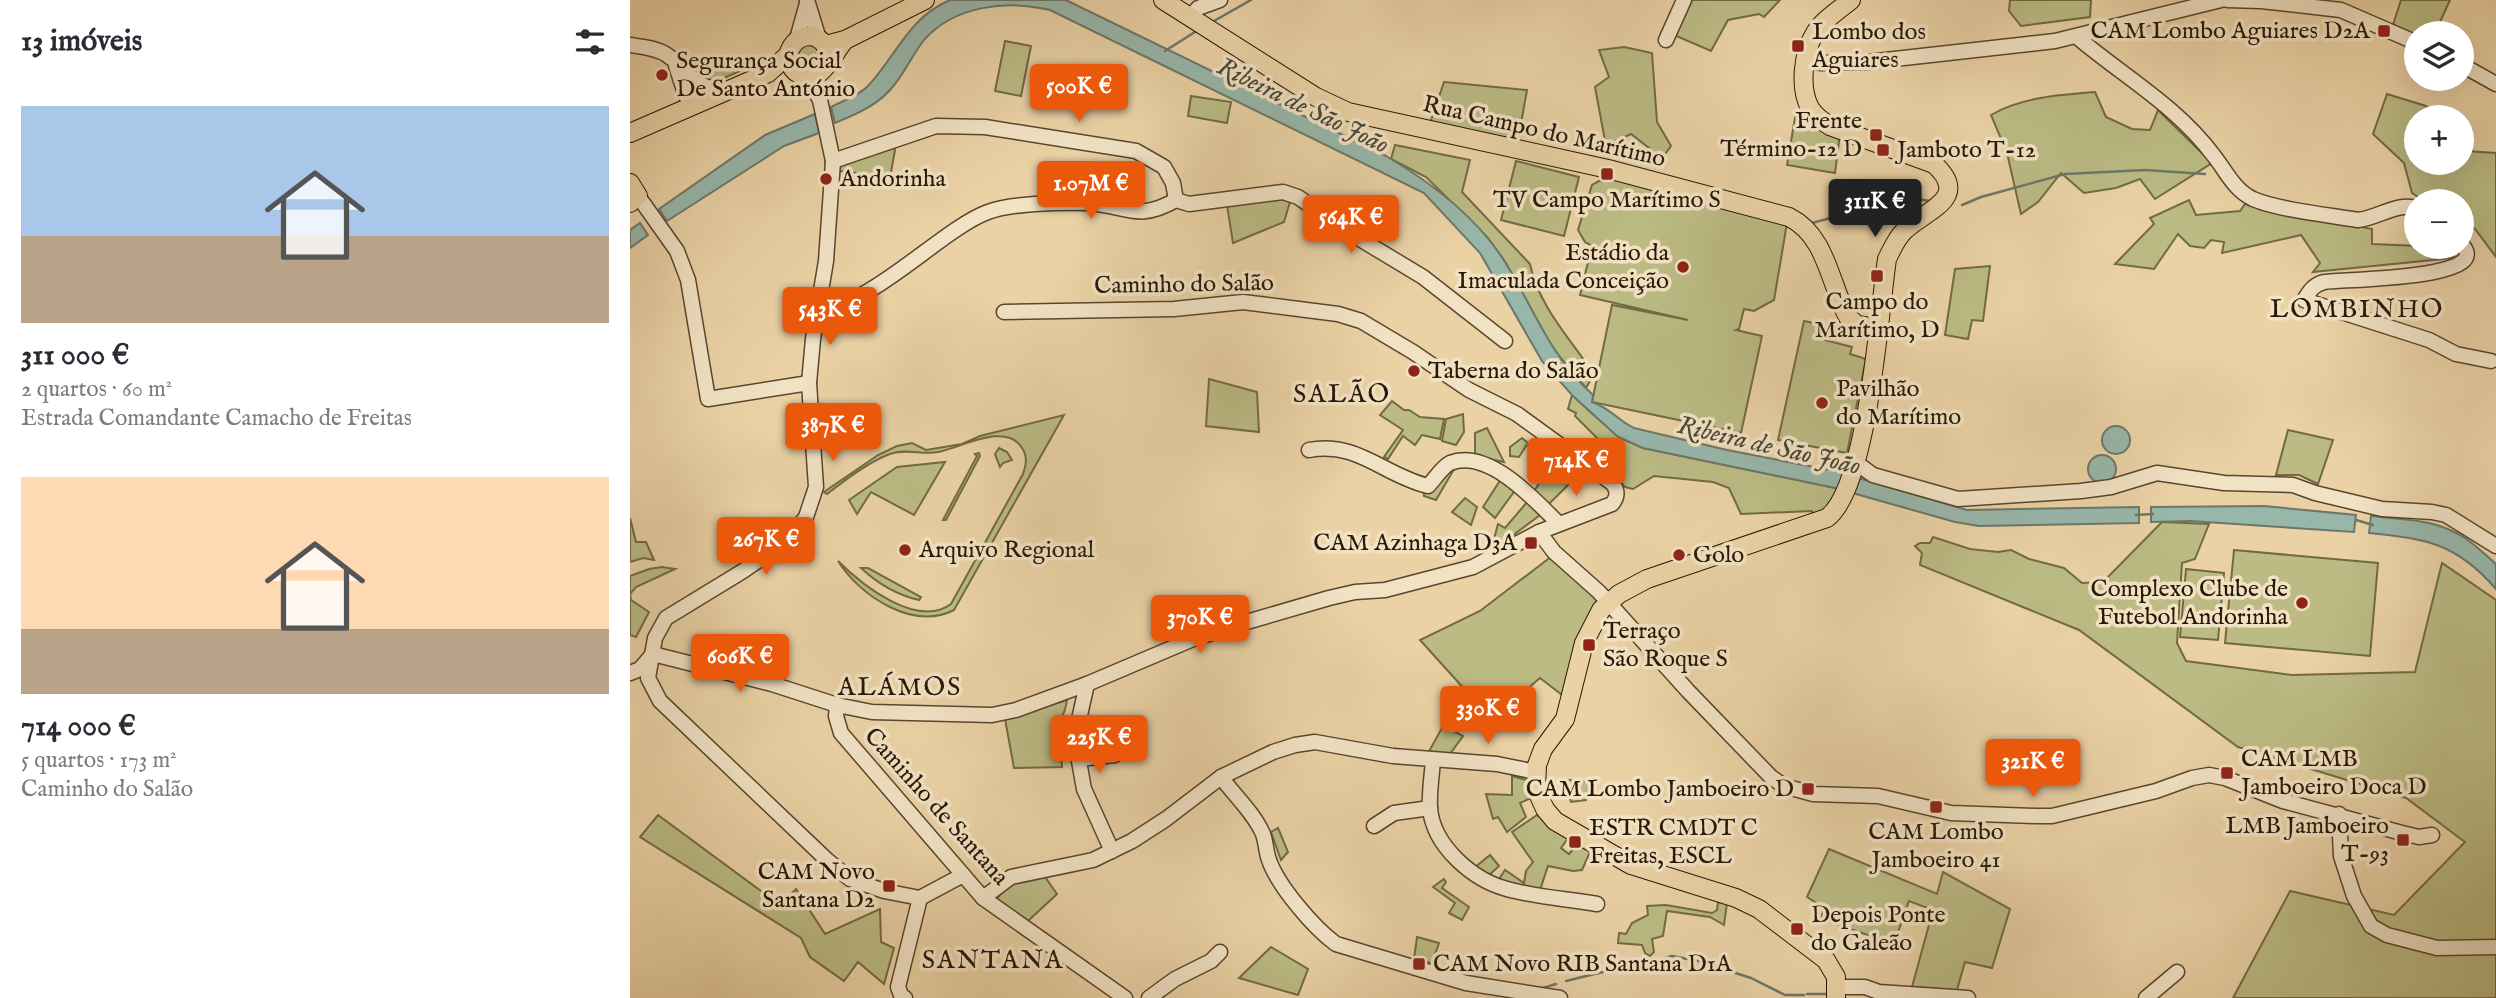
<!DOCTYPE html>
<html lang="pt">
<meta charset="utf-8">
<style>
:root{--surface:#fff;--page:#f7f7f7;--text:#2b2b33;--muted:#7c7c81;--accent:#ea580c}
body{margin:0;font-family:"IM FELL English",serif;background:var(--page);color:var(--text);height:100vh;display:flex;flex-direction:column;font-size:26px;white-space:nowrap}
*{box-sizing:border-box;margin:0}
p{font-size:23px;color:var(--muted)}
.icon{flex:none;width:38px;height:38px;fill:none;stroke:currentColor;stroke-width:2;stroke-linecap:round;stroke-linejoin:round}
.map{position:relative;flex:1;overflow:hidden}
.drawer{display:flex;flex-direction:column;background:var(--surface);width:630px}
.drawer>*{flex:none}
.controls{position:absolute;left:1774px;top:21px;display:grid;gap:14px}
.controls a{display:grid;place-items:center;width:70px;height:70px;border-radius:50%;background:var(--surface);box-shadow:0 7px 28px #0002;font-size:35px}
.price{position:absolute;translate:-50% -60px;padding:0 16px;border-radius:7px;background:var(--accent);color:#fff;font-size:23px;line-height:46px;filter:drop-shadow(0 2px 4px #0008)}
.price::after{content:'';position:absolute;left:50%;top:42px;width:21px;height:16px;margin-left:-10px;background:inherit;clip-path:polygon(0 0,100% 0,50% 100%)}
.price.current{background:#222;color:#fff}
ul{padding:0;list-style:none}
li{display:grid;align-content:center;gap:14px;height:371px;padding:0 21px}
li span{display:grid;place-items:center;height:217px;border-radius:0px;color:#555}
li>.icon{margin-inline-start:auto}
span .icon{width:126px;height:126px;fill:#fffc;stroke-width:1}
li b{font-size:30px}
h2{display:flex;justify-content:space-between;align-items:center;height:84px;padding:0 21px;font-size:30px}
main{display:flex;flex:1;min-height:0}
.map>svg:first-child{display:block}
.green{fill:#bbbb83;stroke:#726a44;stroke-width:2}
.water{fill:#98b7ab;stroke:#6c7769;stroke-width:2}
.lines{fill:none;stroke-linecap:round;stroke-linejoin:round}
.stream{stroke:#6c7769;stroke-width:2.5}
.minor-casing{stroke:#59462d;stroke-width:17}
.major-casing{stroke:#291805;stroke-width:20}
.minor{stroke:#f1e2c4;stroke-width:14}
.major{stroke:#ead2a5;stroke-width:18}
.poi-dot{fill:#8f2418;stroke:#f1e2c4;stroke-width:2.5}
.labels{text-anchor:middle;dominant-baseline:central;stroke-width:7;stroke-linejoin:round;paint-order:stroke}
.poi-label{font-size:24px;fill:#291805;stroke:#f1e2c4;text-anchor:start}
.street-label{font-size:24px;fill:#291805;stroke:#f1e2c4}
.water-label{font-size:26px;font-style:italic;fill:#4a4837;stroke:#f1e2c4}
.neighbourhood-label{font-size:26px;letter-spacing:2px;fill:#291805;stroke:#f1e2c4}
</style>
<main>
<section class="drawer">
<h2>13 imóveis<svg class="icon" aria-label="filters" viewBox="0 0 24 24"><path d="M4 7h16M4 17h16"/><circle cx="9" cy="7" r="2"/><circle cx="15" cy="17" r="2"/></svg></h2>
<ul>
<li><span style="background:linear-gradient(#a9c7e8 60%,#b9a48a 0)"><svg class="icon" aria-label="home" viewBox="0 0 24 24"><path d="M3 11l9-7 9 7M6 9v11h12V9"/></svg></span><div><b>311 000 €</b><p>2 quartos · 60 m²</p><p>Estrada Comandante Camacho de Freitas</p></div></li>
<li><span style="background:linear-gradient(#ffd9b3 70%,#b9a48a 0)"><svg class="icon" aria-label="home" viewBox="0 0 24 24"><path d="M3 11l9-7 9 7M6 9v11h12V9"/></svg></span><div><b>714 000 €</b><p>5 quartos · 173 m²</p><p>Caminho do Salão</p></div></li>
</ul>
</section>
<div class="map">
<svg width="1866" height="998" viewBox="0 0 1866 998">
<rect width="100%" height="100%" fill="#ead2a5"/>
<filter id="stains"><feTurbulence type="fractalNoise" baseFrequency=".00286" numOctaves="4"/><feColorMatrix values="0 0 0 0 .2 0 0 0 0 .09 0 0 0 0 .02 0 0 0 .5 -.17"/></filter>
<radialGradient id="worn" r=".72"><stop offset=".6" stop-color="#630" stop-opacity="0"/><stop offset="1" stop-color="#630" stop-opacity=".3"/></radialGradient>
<g class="green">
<path d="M1062 0H1150L1134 17 1129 14 1098 20 1081 51 1044 35Z"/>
<path d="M1380 0H1461L1460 17 1391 26 1379 11Z"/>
<path d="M1771 0H1820L1810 22 1813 33H1787V35L1763 25Z"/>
<path d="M375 41 401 46 391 96 365 91Z"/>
<path d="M185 43 193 57 191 62 178 70 168 65 165 55 170 45Z"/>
<path d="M994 47 1022 53 1027 122 1041 146 1032 158 1001 134 976 146 965 87 979 77 969 50Z"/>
<path d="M49 55 75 58 77 63 104 66V60L134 64 112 70 85 82 70 77Z"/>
<path d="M814 82 897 90 888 140 800 123Z"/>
<path d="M1465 92 1476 117 1502 129 1520 130 1528 110 1582 163 1525 199 1510 179 1486 188 1454 193 1431 173 1408 202 1391 214 1377 153 1361 115C1392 97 1429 95 1465 92Z"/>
<path d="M1757 94 1796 106 1806 117H1787V163H1832V147L1836 151 1866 153V257L1845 229 1832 223V201H1794L1782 193 1774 163 1743 134Z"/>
<path d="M561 96 601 102 597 123 558 116Z"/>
<path d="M1166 112 1210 134 1205 173 1157 165Z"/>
<path d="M765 145 840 160 832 192 900 264C908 305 941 340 964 374L956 388 918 343 876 263 857 237 796 177 761 159Z"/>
<path d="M263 146 265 150 259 183 226 177V173L208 171 212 164Z"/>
<path d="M886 161 949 177 934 236 871 220Z"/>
<path d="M981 178 1157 223 1144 300 1124 311 1114 309 1109 329 1106 330 1132 336 1111 433 962 402 982 305 1058 320 950 295 962 246 955 242 948 230 962 185 969 181H980Z"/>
<path d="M642 196 660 202 654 222 603 243 597 205Z"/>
<path d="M1559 200 1566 215 1610 211 1615 204 1742 229V244L1813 247 1824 254 1823 258 1683 272 1690 263 1671 235 1592 253 1594 242 1581 240 1574 248 1560 246 1548 234 1524 269 1485 264 1524 224 1520 218Z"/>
<path d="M1360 266 1353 321 1342 320 1338 339 1315 335 1325 269Z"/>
<path d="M1174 321 1198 326 1195 340 1222 347 1220 354 1236 359 1217 453 1148 440Z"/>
<path d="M579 379 627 392 629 432 576 426Z"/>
<path d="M942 395C964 415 984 437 1013 448L1210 489 1205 503 1184 518 1182 511 1111 514 1099 488 1083 482 1024 476 1003 489 995 487 965 455 976 447 945 416 946 413 938 409Z"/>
<path d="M762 401 774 410H779L790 417 814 419 810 439 792 435 785 445 773 436 758 459 754 457 773 430 750 415Z"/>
<path d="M833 414 834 432 826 445 812 441 816 419Z"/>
<path d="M434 415 324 610C283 631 230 596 208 561 232 585 287 629 321 604L393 474C396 465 398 457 392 448 376 421 331 448 308 452 292 455 276 448 260 454 240 461 214 481 197 494L194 492 248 455 267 446 282 443 296 450 332 444 350 436Z"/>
<path d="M857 428 874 462 845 456V433Z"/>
<path d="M1658 430 1703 440 1688 484 1669 475H1646Z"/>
<path d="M892 438 898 443 889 457 880 456V447Z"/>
<path d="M369 448 377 452 382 460 373 463 370 467 365 454Z"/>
<path d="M349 453 350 456 316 520H313L347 456 345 454Z"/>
<path d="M315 462 284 515 241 492 227 514 219 500 267 467Z"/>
<path d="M827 464 806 500 794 496 793 487Z"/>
<path d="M916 473 940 483 919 504 904 491Z"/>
<path d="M871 479 886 489 865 518 853 507Z"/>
<path d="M835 498 847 507 841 525 822 512Z"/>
<path d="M898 501 910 515 869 546 864 539 868 524 875 528Z"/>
<path d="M0 518 6 542H16L24 560 13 558 0 562Z"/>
<path d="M1532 522 1579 524 1565 559 1552 563 1547 643 1556 661 1662 675 1785 672 1812 563 1866 600V998H1603L1660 891 1764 915 1835 842 1776 798 1608 747 1449 630 1290 565 1292 553 1285 546 1290 543H1300L1303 537 1340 549 1368 552 1381 550 1399 559 1434 568 1452 583 1473 582Z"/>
<path d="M1604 550 1748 563 1740 656 1595 643Z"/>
<path d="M922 556 968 600 950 633 936 698 910 678 883 701 856 713 790 640 850 611Z"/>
<path d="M32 567 45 569 6 587 0 594 1 600 19 612 6 637 0 635V576L19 569Z"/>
<path d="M231 568H238L291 597 289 600C267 595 247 583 231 568Z"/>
<path d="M1556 569 1594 573 1588 640 1550 637Z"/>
<path d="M437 700C436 711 429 722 428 733 427 745 432 755 432 767L384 768 375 719Z"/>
<path d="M812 728H818L833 736 820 754 798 753Z"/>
<path d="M882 776 903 782 901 798 890 803 896 817 877 832 868 817 863 819 856 794 882 795Z"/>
<path d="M929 779 959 782 956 800 941 802 939 795 934 793 937 783H928Z"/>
<path d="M28 815 150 905 166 889 195 934 250 909 251 942 264 948 254 984 228 962 214 981 180 957 171 938 10 837Z"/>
<path d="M907 815 939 837 931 848 939 854 948 843 960 852 952 870 943 871 918 866 910 890 867 882 875 870 894 883 896 871 903 862 882 832Z"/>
<path d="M648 828 658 852 651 860 641 832Z"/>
<path d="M1199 849 1307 894 1313 872 1380 909 1362 968 1335 962 1327 990 1282 987 1303 910 1279 901 1264 944 1191 919 1194 908 1177 897Z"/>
<path d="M860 855 869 866 856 878 843 869Z"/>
<path d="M413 874 427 894 397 922 367 899C378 881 393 879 413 874Z"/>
<path d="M814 879 816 882 812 888 839 907 832 920 819 913 825 903 803 887Z"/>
<path d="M1088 902 1097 903 1094 925 1080 917 1037 911 1033 936 1022 939 1024 952 1020 956 1015 953 1012 945 988 943 989 933 996 934 1002 923 1018 915 1017 906 1036 905 1082 913 1087 910Z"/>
<path d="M787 937 809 943 802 963 784 959Z"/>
<path d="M641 947 678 969 668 995 609 978Z"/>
</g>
<g class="water">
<path d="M320 0H436L756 156C802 183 847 217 875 262 905 310 919 355 963 395L962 402C982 409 987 420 1004 428L1097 450 1215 473 1210 489 1013 448 988 437 942 395 912 361 850 253 794 193 420 10C377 0 325 5 294 40 282 55 274 75 260 90 246 106 224 115 205 123L201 107C213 101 228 96 238 86 266 56 279 17 320 0Z"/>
<path d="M185 114 189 133 154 146 37 221 29 209 135 135Z"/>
<path d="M10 223 18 235 0 248V230Z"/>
<circle cx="1486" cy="440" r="14"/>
<circle cx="1472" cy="469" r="14"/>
<path d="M1225 477 1337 510 1509 507V523L1349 526 1325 522 1219 492Z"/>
<path d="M1634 506 1726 515 1724 532 1560 521 1521 522V507Z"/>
<path d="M1741 516C1767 519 1798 519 1822 531 1839 538 1852 552 1866 564V589C1826 543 1797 539 1739 533Z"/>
</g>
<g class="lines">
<g class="stream">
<path d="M584 21 621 0"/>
<path d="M535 51 568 30"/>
<path d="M1332 205 1351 197 1435 174 1515 170 1575 174"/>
<path d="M1182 223 1234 209 1267 196 1300 201"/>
<path d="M1506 515 1523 514"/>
<path d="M1726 520 1743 525"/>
<path d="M1032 959 1042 956 1068 961 1121 978 1155 995H1174"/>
<path d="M936 981 1018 961"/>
<path d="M913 988 926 984"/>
<path d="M1177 994H1198"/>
</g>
<defs>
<g id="minor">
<path d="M177 0 189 39"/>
<path d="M1597 0 1631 1 1711 10 1787 43"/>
<path d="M561 16 568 8 590 0"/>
<path d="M1447 37C1493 76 1547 106 1584 156 1596 171 1604 190 1623 199 1649 210 1699 215 1728 220 1748 218 1767 202 1787 208"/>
<path d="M167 39 177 3"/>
<path d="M1036 40 1054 0"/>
<path d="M0 45C13 47 27 48 37 55 63 73 61 89 98 90"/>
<path d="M1175 61 1192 63 1238 62 1425 41 1591 0"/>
<path d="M1832 65 1866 84"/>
<path d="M46 66 56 96 65 104"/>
<path d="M177 77 190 100 203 161 196 261 183 339 179 383 186 487 176 517 158 540 113 571 36 618 25 638 18 678 30 701 197 860 220 879 254 891 290 898 333 875"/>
<path d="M203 161 306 126 355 127 506 151 534 167 543 183 546 200"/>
<path d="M8 196 47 251 58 280 78 399 179 383"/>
<path d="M1832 245C1866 280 1708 279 1694 282 1683 285 1680 291 1674 300L1799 340 1826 354 1861 361"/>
<path d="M188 306C235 313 311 229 358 212 382 203 433 202 459 203 498 206 507 222 546 200L559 204 653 192 668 197 715 230 793 277 875 341"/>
<path d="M679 450C728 441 753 475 798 486 804 480 812 467 820 463 858 448 904 499 928 523"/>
<path d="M1225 462 1243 475 1328 499 1451 491 1481 487 1527 473 1594 483 1663 485 1685 493 1752 509 1802 512 1816 515 1866 546"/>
<path d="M909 532 924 552 969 592 1058 691 1141 777 1154 786 1183 794 1248 796 1321 813 1406 816H1422L1526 791 1562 778 1579 775 1595 778 1653 801 1772 833 1789 837 1802 835"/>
<path d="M23 654 142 684 207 705 242 712 362 715 386 710 457 684 563 639 620 621 699 598 725 592 755 590 843 567 909 532 982 504C988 497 988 490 982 483L887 414 839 390 783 352 731 321 708 314 613 302 544 309 374 312"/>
<path d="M0 673 10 669 22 655"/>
<path d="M457 684 445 737 447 750 454 789 482 851"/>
<path d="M207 705 206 716 211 733 353 898 495 998"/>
<path d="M449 759 485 755"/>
<path d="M803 760C802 775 799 792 800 808 803 846 843 880 877 889 906 897 938 899 967 904"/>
<path d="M591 777C604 795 624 813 633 834 636 842 636 852 639 860 648 886 684 928 706 944L836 983 930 998"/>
<path d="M1709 814 1711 856 1724 896 1741 926 1757 935 1807 948 1866 947"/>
<path d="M744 826 764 813 800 808"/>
<path d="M353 898 381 877 463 860 502 841 536 819 591 777 643 752 665 745 685 742 763 756 867 764 906 772"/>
<path d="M1207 987H1235L1249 992 1338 998"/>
<path d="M275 998 271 995 268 987 290 898"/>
<path d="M519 998 545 979 581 961 590 952"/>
<path d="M1516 998 1547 972"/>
</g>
<g id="major">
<path d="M533 0 686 97 718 112 978 169 1159 217C1197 236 1199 283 1218 317L1227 325 1248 328"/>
<path d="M203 43 215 40 295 0"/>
<path d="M199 59C198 47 194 40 182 36 169 36 162 42 158 55 159 63 161 70 169 74 191 87 203 53 215 40"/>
<path d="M0 133 138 73 158 55"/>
<path d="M0 183 8 196 0 203"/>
<path d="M1206 998V977L1196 960 1129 909 1106 898 1001 865 925 821 915 809 906 789 907 765 913 749 935 719 954 643 971 610 989 594 1017 579 1197 518C1238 487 1249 313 1257 259 1262 249 1266 239 1274 231 1295 210 1342 199 1304 164L1200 126C1192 121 1185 116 1180 108 1169 88 1173 52 1185 33 1193 20 1209 10 1221 0"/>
</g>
</defs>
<use href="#minor" class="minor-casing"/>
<use href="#major" class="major-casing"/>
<use href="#minor" class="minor"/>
<use href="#major" class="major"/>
</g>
<g class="poi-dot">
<rect x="1747" y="24" width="14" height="14" rx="3.5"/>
<rect x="1161" y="39" width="14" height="14" rx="3.5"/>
<circle cx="32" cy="75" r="7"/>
<rect x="1239" y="128" width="14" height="14" rx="3.5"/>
<rect x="1246" y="143" width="14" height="14" rx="3.5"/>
<rect x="970" y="167" width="14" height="14" rx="3.5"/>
<circle cx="196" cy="179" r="7"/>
<circle cx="1053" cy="267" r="7"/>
<rect x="1240" y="269" width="14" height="14" rx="3.5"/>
<circle cx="784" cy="371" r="7"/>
<circle cx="1192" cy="403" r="7"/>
<rect x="894" y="536" width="14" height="14" rx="3.5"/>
<circle cx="275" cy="550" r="7"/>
<circle cx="1049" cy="555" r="7"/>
<circle cx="1672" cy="603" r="7"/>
<rect x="952" y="638" width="14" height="14" rx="3.5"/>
<rect x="1590" y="766" width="14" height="14" rx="3.5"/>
<rect x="1171" y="782" width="14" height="14" rx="3.5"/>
<rect x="1299" y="800" width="14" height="14" rx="3.5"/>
<rect x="1766" y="833" width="14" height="14" rx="3.5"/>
<rect x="938" y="835" width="14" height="14" rx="3.5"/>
<rect x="252" y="879" width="14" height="14" rx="3.5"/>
<rect x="1160" y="922" width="14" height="14" rx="3.5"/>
<rect x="782" y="957" width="14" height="14" rx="3.5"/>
</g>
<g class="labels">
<g class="poi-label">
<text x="1740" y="31" text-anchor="end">CAM Lombo Aguiares D2A</text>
<text x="1182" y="32">Lombo dos<tspan x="1182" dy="28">Aguiares</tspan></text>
<text x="46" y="61">Segurança Social<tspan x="46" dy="28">De Santo António</tspan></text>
<text x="1232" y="121" text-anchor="end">Frente<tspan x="1232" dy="28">Término-12 D</tspan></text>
<text x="1267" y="150">Jamboto T-12</text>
<text x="210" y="179">Andorinha</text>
<text x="977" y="200" text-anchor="middle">TV Campo Marítimo S</text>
<text x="1039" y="253" text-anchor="end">Estádio da<tspan x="1039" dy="28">Imaculada Conceição</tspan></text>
<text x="1247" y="302" text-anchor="middle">Campo do<tspan x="1247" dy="28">Marítimo, D</tspan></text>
<text x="798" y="371">Taberna do Salão</text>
<text x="1206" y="389">Pavilhão<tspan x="1206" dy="28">do Marítimo</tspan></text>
<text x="887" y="543" text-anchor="end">CAM Azinhaga D3A</text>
<text x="289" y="550">Arquivo Regional</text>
<text x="1063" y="555">Golo</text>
<text x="1658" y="589" text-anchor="end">Complexo Clube de<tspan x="1658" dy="28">Futebol Andorinha</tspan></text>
<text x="973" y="631">Terraço<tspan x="973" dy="28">São Roque S</tspan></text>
<text x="1611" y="759">CAM LMB<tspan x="1611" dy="28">Jamboeiro Doca D</tspan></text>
<text x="1164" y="789" text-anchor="end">CAM Lombo Jamboeiro D</text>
<text x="1759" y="826" text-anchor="end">LMB Jamboeiro<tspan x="1759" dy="28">T-93</tspan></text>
<text x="959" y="828">ESTR CMDT C<tspan x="959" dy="28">Freitas, ESCL</tspan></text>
<text x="1306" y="832" text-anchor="middle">CAM Lombo<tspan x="1306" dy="28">Jamboeiro 41</tspan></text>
<text x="245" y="872" text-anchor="end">CAM Novo<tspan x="245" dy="28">Santana D2</tspan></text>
<text x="1181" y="915">Depois Ponte<tspan x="1181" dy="28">do Galeão</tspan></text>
<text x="803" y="964">CAM Novo RIB Santana D1A</text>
</g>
<g class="street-label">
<text transform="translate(914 132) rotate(13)">Rua Campo do Marítimo</text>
<text transform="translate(554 285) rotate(-1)">Caminho do Salão</text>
<text transform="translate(306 807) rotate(48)">Caminho de Santana</text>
</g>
<g class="water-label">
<text transform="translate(673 106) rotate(26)">Ribeira de São João</text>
<text transform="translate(1139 446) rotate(13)">Ribeira de São João</text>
</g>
<g class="neighbourhood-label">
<text x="1727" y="309">LOMBINHO</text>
<text x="712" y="394">SALÃO</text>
<text x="270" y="687">ALÁMOS</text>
<text x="363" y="960">SANTANA</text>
</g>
</g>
<rect width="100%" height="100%" filter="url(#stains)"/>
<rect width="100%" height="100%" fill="url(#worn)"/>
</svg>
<div class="controls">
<a><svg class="icon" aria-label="layers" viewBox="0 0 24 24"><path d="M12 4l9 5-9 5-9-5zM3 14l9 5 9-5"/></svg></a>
<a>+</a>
<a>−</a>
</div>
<b class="price" style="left:449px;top:124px">500K €</b>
<b class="price" style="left:461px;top:221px">1.07M €</b>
<b class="price current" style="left:1245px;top:239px">311K €</b>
<b class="price" style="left:721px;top:255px">564K €</b>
<b class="price" style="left:200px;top:347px">543K €</b>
<b class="price" style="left:203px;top:463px">387K €</b>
<b class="price" style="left:946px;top:498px">714K €</b>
<b class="price" style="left:136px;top:577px">267K €</b>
<b class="price" style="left:570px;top:655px">370K €</b>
<b class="price" style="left:110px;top:694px">606K €</b>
<b class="price" style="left:858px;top:746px">330K €</b>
<b class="price" style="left:469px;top:775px">225K €</b>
<b class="price" style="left:1403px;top:799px">321K €</b>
</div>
</main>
